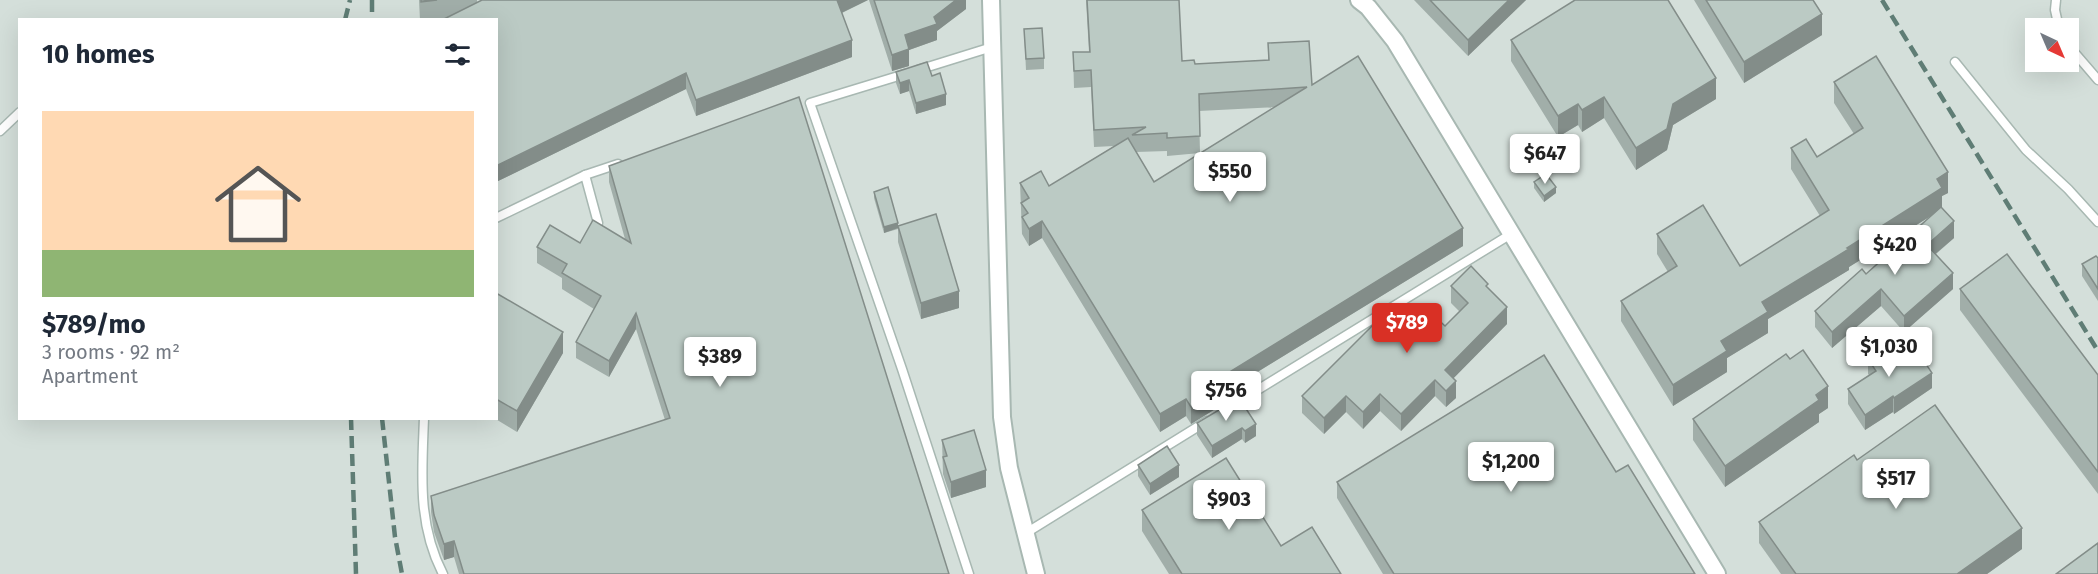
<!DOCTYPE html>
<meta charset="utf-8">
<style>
:root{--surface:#fff;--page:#f6f6f7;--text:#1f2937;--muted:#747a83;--line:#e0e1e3;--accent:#d93025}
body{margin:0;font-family:"Fira Sans",sans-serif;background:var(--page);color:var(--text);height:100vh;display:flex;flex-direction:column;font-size:22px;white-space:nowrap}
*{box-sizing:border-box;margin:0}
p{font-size:20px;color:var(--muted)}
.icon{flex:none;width:33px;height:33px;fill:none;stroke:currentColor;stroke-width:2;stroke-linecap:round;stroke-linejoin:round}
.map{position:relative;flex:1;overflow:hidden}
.drawer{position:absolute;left:18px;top:18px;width:480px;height:402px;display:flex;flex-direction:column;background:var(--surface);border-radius:0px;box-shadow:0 6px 24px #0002}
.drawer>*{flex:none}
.needle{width:39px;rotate:136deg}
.fabs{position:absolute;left:2025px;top:18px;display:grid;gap:12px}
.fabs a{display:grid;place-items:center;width:54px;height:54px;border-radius:0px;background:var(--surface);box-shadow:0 6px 24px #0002;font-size:30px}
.price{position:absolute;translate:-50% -51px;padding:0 14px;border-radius:6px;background:#fff;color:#222;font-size:20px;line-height:39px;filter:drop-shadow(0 2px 3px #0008)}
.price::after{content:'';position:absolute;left:50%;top:36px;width:18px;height:14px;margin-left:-9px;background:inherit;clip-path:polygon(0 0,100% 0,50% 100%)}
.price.selected{background:var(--accent);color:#fff}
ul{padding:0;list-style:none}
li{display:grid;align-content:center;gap:12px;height:318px;padding:0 24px}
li+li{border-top:2px solid var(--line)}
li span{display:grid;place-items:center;height:186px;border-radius:0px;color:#555}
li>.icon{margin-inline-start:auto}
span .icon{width:108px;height:108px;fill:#fffc;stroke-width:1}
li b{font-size:26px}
h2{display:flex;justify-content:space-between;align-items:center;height:72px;padding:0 24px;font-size:26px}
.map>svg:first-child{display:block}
.built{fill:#d4dfda;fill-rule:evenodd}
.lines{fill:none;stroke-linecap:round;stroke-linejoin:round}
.lane-casing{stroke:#a8b8b2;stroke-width:11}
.street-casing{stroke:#a8b8b2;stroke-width:20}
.lane{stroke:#fff;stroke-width:8}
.street{stroke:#fff;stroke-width:16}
.rail{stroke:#5f7d75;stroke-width:4.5;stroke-dasharray:12 6;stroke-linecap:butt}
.wall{fill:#a1aea9;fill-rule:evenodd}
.shaded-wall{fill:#838d89}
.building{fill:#bbcac4;stroke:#838d89;stroke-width:1.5}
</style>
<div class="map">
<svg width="2098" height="574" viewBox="0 0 2098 574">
<rect width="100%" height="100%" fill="#e6efeb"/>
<path class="built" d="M0 0H2098V574H0ZM20 20H496V418H20ZM2036 28H2068V62H2036Z"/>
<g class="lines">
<defs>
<g id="lane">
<path d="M2056 0 2055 10 2059 28"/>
<path d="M2068 45 2098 80"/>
<path d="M1955 62 2026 150 2068 189 2098 222"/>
<path d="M918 70 992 47"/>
<path d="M905 74 810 103 902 369 969 574"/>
<path d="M0 131 20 112"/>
<path d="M585 175 618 164"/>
<path d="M496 218 585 175 598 223"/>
<path d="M1233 405 1511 234"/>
<path d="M424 418C422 473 417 524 443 574"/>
<path d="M1026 533 1207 421"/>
</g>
<g id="street">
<path d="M991 0 1002 417 1009 468 1036 574"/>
<path d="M1359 0 1368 7 1395 41 1717 574"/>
</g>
</defs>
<use href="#lane" class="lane-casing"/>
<use href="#street" class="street-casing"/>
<use href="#lane" class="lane"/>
<use href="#street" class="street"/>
<g class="rail">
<path d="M372 0V20"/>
<path d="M1882 0 2098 351"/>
<path d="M345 20 350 0"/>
<path d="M351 418 356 574"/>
<path d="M382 418 395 537 402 574"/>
</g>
</g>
<g class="wall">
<path d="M419 0H477V2L482 0H868L842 13 852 57 696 116 686 89 496 182V20H420Z"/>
<path d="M869 0H966V9L937 31V40L909 50V66L892 71Z"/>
<path d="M1086 0H1179L1182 61 1195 64 1268 60V43L1312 85 1463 246 1233 387V398L1191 424 1186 416 1160 432 1042 238 1029 246 1022 234 1020 183 1049 186 1114 146 1094 147 1091 87 1074 88 1073 52H1089ZM1276 107 1200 153 1199 111ZM1167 151V156L1200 153 1154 182 1136 152Z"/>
<path d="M1414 0H1526L1468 56Z"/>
<path d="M1694 0H1813L1822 35 1744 83Z"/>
<path d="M1024 29 1044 58V69L1026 70Z"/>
<path d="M1511 40 1716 99 1673 125 1667 150 1636 170 1604 118 1582 132 1578 125 1558 137 1511 61Z"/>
<path d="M896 72 932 76 946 105 916 114 909 91 900 94 896 83Z"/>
<path d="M1834 82 1948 193 1942 196V209L1954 238 1936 254 1953 289 1904 332 1881 306 1832 348 1815 327V311L1866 274 1934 214 1849 267V270L1768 319V333L1727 358V372L1673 406 1621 321V301L1668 272 1657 254V234L1740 266 1820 216 1791 169V148L1817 157 1854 134 1834 103Z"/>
<path d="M609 166 949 574H459L454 557 444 560 434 532 431 512V496L665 420 636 329 609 377 576 358V342L594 309 562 289V278L537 263V247L625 239 609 182Z"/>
<path d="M1534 182 1556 193 1544 202 1534 188Z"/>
<path d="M874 192 898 226 959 308 921 319 898 242V229L884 233 874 198Z"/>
<path d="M2098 258V301L2082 276V264Z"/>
<path d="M1451 286 1488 288 1507 324 1453 378 1456 398 1446 407 1435 396 1401 431 1380 411 1363 429 1346 412 1324 434 1302 413V396L1397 335 1445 326 1460 312 1451 303Z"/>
<path d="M1960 289 2098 375V494L1960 310Z"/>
<path d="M496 293 563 353 517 432 494 418H496Z"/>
<path d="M1868 359 1932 388 1894 414 1893 412 1865 430 1848 404V389L1869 375 1868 374Z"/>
<path d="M1239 398 1256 436 1245 443 1242 439 1212 458 1197 435V423Z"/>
<path d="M1828 408 1819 414V422L1725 487 1693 440V419Z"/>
<path d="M942 440 986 487 951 498 943 474Z"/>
<path d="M1857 460 2022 549 1987 574H1781L1759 543V522Z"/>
<path d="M1138 465 1179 477 1150 495 1138 476Z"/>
<path d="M1337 482 1695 574H1383L1337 498Z"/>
<path d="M1142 510 1341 574H1169L1142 531Z"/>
</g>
<g class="shaded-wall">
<path d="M837 0H868L837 15Z"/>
<path d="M956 0H966V9L937 31V40L909 50V66L892 71V55L905 35 934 17Z"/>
<path d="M1509 0H1526L1468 56V40Z"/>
<path d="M1822 14V35L1744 83V62Z"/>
<path d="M852 40V57L696 116V100Z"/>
<path d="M686 73V89L496 182V166Z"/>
<path d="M1716 78V99L1673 125 1667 150 1636 170V148L1673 104Z"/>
<path d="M909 80V91L900 94V83Z"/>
<path d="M946 94V105L916 114V103Z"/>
<path d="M1604 97V118L1582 132V110Z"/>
<path d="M1578 104V125L1558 137V116Z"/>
<path d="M1948 172V193L1942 196V209L1849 267V270L1768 319V333L1727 358V372L1673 406V385L1721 341 1762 302 1847 248 1937 179Z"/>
<path d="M1556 187V193L1544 202V196Z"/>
<path d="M1042 221V238L1029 246V229Z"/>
<path d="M1954 221V238L1927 261V245Z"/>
<path d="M898 223V228L884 233V227Z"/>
<path d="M1463 228V246L1233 387V398L1191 424V407L1228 373Z"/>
<path d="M1953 273V289L1904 332V316Z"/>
<path d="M1881 289V306L1832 348V332Z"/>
<path d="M959 291V308L921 319V303Z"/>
<path d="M1507 307V324L1445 387V370Z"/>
<path d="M636 313V329L609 377V361Z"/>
<path d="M563 332V353L517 432V411Z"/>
<path d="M1932 373V388L1894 414V398Z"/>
<path d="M1435 380V396L1401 431V414Z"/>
<path d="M1456 381V398L1446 407V391Z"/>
<path d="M1828 386V408L1819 414V422L1725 487V466Z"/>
<path d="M1380 394V411L1363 429V412Z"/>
<path d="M1346 396V412L1324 434V418Z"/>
<path d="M1893 396V412L1865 430V415Z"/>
<path d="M1186 399V416L1160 432V414Z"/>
<path d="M1256 424V436L1245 443V431Z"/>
<path d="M1242 428V439L1212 458V446Z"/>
<path d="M1179 465V477L1150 495V484Z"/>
<path d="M986 470V487L951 498V482Z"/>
<path d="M2022 528V549L1987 574H1957Z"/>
<path d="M454 541V557L444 560V544Z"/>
</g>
<g class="building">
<path d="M421 0H437L421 2Z"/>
<path d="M482 0H837L852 40 696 100 686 73 496 166V20H442Z"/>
<path d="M874 0H956L934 17 937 24 905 35 909 49 892 55Z"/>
<path d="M1087 0H1179L1182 61 1194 60 1195 64 1269 60 1268 43 1309 41 1312 85 1358 56 1463 228 1228 373 1233 381 1191 407 1186 399 1160 414 1042 221 1029 229 1022 217 1028 213 1021 203 1029 198 1020 183 1041 171 1049 186 1128 138 1154 182 1307 87 1199 94 1200 136 1167 138V133L1132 135 1146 127 1094 130 1091 70 1074 71 1073 52H1090Z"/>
<path d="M1430 0H1509L1468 40Z"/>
<path d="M1575 0H1668L1716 78 1673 104 1667 129 1636 148 1604 97 1582 110 1578 104 1558 116 1511 40Z"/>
<path d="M1706 0H1813L1822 14 1744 62Z"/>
<path d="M1042 28 1044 58 1026 59 1024 29Z"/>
<path d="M1876 56 1948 172 1937 179 1942 188 1847 248 1849 249 1762 302 1768 312 1721 341 1727 351 1673 385 1621 301 1677 266 1657 234 1703 205 1740 266 1829 210 1791 148 1806 139 1817 157 1863 128 1834 82Z"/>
<path d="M927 62 932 76 940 73 946 94 916 103 909 80 900 83 896 72Z"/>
<path d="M799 97 949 574H464L454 541 444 544 434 515 431 496 670 418 636 313 609 361 576 342 601 296 562 273 567 264 537 247 550 225 580 243 593 220 631 243 609 166Z"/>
<path d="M1546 174 1556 187 1544 196 1534 182Z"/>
<path d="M888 187 898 223 884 227 874 192Z"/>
<path d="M1941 207 1954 221 1927 245 1953 273 1904 316 1881 289 1832 332 1815 311 1862 269 1866 274Z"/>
<path d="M936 214 959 291 921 303 898 226Z"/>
<path d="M2007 254 2098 375V472L1960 289Z"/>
<path d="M2096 256 2098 258V289L2082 264Z"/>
<path d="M1471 266 1488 284 1486 286 1507 307 1445 370 1456 381 1446 391 1435 380 1401 414 1380 394 1363 412 1346 396 1324 418 1302 396 1380 318 1397 335 1425 307 1445 326 1468 303 1451 286Z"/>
<path d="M496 293 563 332 517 411 496 399Z"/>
<path d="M1892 342 1905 361 1918 352 1932 373 1894 398 1893 396 1865 415 1848 389 1876 371 1868 359Z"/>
<path d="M1803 350 1828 386 1816 395 1819 400 1725 466 1693 419 1786 354 1790 359Z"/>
<path d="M1544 355 1616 472 1628 465 1695 574H1394L1337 482Z"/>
<path d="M1239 398 1256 424 1245 431 1242 428 1212 446 1197 423Z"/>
<path d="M1935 405 2022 528 1957 574H1796L1759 522 1854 455 1857 460Z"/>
<path d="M974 430 986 470 951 482 943 457 947 456 942 440Z"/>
<path d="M1167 446 1179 465 1150 484 1138 465Z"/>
<path d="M1226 458 1281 546 1312 527 1341 574H1182L1142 510Z"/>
<path d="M2098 543V574H2056Z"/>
</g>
</svg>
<div class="fabs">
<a><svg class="needle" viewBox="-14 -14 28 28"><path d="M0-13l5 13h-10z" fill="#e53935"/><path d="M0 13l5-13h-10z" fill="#747a83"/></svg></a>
</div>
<b class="price" style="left:1545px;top:185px">$647</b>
<b class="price" style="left:1230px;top:203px">$550</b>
<b class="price" style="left:1895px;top:276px">$420</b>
<b class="price selected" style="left:1407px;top:354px">$789</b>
<b class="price" style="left:1889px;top:378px">$1,030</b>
<b class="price" style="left:720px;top:388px">$389</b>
<b class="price" style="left:1226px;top:422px">$756</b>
<b class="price" style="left:1511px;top:493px">$1,200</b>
<b class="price" style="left:1896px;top:510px">$517</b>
<b class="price" style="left:1229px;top:531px">$903</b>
<section class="drawer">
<h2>10 homes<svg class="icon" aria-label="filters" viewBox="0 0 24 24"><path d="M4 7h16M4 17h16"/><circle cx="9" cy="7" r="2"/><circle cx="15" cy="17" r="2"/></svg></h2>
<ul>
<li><span style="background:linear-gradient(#ffd9b3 75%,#8fb573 0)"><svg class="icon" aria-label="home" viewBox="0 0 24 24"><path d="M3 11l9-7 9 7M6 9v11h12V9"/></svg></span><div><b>$789/mo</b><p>3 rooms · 92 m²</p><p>Apartment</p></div></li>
</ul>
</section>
</div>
